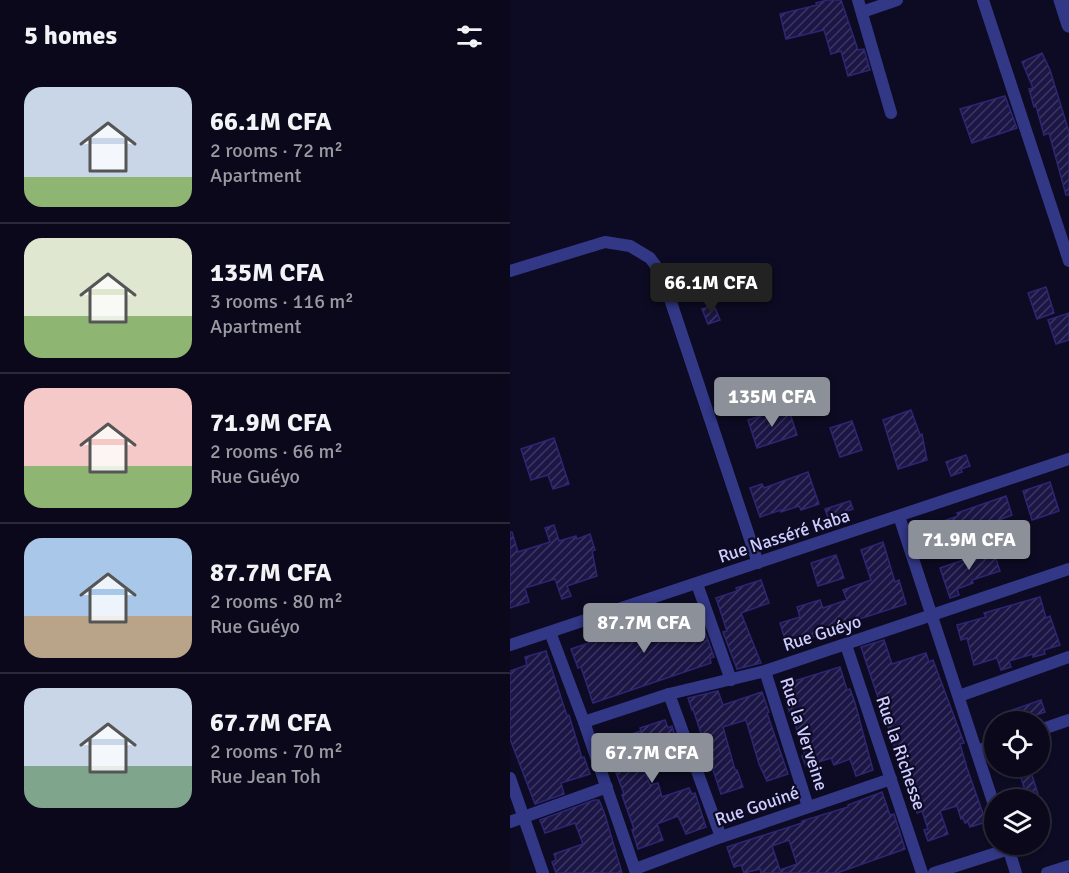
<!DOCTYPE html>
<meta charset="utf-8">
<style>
:root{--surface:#0a081a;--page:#181627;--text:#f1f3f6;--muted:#999aa2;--line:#2a2939;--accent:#8c9099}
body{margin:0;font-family:Signika,sans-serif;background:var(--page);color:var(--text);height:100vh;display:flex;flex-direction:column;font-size:22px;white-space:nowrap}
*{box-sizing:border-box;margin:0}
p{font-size:20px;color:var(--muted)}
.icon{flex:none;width:33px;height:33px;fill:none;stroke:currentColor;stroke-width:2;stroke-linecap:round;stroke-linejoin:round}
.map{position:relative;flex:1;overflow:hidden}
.drawer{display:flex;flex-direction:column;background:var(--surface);width:510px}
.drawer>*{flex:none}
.tools{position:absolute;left:474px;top:711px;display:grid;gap:12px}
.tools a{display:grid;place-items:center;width:66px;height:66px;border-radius:50%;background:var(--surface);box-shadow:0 2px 4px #0004,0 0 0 2px var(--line);font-size:30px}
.price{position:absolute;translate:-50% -51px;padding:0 14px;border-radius:6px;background:var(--accent);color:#fff;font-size:20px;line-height:39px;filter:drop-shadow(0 2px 3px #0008)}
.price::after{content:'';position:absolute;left:50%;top:36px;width:18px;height:14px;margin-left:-9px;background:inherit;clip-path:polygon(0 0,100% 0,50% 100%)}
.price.current{background:#222;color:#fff}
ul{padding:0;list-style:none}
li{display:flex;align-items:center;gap:18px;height:150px;padding:0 24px}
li+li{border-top:2px solid var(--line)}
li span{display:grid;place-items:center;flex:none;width:168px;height:120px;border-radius:18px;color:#555}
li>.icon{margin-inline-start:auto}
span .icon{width:72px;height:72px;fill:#fffc;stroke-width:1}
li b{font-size:26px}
h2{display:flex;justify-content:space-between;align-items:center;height:72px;padding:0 24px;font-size:26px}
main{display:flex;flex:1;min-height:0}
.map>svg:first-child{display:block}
.building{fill:url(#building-hatch);stroke:#2e2673;stroke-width:1.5;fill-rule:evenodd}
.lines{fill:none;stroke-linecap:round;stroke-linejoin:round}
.minor{stroke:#323786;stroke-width:12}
.tertiary{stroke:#323786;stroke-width:15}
.labels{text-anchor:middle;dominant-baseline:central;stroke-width:4.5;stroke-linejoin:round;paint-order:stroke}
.street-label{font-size:18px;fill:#cecdff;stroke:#0d0b23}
</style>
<main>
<section class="drawer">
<h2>5 homes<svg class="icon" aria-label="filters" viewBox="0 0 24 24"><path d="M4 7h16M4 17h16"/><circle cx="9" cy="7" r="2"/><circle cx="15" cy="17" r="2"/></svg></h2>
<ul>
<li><span style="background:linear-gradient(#c9d6e8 75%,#8fb573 0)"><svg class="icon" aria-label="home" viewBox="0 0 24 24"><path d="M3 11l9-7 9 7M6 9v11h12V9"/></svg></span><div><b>66.1M CFA</b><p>2 rooms · 72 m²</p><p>Apartment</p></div></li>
<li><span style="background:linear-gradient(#dfe7d0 65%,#8fb573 0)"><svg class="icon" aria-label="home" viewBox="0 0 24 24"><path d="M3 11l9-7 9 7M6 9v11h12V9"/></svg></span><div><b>135M CFA</b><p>3 rooms · 116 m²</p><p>Apartment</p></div></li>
<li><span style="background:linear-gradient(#f6c9c9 65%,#8fb573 0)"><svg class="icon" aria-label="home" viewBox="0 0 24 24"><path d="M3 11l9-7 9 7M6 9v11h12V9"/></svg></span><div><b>71.9M CFA</b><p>2 rooms · 66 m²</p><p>Rue Guéyo</p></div></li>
<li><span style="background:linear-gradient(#a9c7e8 65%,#b9a48a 0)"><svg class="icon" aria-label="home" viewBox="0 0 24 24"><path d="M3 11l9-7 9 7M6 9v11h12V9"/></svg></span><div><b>87.7M CFA</b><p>2 rooms · 80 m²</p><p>Rue Guéyo</p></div></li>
<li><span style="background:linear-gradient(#c9d6e8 65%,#7fa58c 0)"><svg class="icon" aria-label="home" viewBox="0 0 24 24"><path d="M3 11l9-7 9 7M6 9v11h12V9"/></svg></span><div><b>67.7M CFA</b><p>2 rooms · 70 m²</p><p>Rue Jean Toh</p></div></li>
</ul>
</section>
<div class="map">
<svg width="559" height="873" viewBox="0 0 559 873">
<defs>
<pattern id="building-hatch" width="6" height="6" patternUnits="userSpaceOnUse" patternTransform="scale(1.5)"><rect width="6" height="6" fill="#1b1645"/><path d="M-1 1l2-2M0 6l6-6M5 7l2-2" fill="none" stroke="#3b3761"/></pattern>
</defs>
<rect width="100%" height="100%" fill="#0d0b23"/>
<g class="building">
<path d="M317 0H331L348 50 354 49 360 70 338 76 331 51 321 54 314 30 276 39 270 14 307 5 306 3Z"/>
<path d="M532 53 540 70 559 132V195H556L539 133 534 135 526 106 524 107 519 89 523 88 512 62Z"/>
<path d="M495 96 507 128 462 143 450 109Z"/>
<path d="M536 287 544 313 527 319 518 293Z"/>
<path d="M204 305 210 320 198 324 192 309Z"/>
<path d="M559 313V340L546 344 538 320Z"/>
<path d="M278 407 287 435 247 448 238 420Z"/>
<path d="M401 410 410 435 412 434 417 460 388 469 373 420Z"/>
<path d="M342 421 352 450 330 457 320 428Z"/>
<path d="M44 438 59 484 43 489 38 475 21 480 11 449Z"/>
<path d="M456 455 460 466 451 469 452 472 441 476 436 462Z"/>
<path d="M298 472 309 504 291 510 289 506 271 512V510L250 517 240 488 252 484 254 488Z"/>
<path d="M540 482 549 511 522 520 513 491Z"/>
<path d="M496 496 502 515 489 520 492 527 479 531V529L426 549 419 526 448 516 447 513Z"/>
<path d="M340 501 343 509 318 518 315 509Z"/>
<path d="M44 525 49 541 66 536 67 539 80 534 85 550 82 551 87 576 57 586 61 596 52 599 45 579 15 588 19 602 0 608V532H2L8 552 40 542 35 528Z"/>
<path d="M373 542 385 582 389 580 396 604 343 621 344 624 325 630V629L277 646 270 623 290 617 287 607 310 600 313 608 337 600 333 590 361 580 351 550Z"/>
<path d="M483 550 490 571 462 580 463 583 447 589 449 595 440 598 430 568Z"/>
<path d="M326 555 334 578 308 586 301 563Z"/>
<path d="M251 580 259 603 231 613 251 663 227 669 213 632 217 631 206 598 227 591 226 588Z"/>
<path d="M530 597 536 618 540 616 550 645 534 650 535 654 523 657V654L499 661 501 667 491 670 487 658 464 665 457 638 451 640 447 625 476 617 474 613Z"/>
<path d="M185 604 204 657 200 658 201 663 83 703 71 667 68 668 61 649 105 634 104 632 125 624Z"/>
<path d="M374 640 382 664 416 653 419 662 423 660 454 743 450 744 457 768 476 822 460 827 458 822 455 823 453 818 451 819 447 806 430 811 438 834 418 841 414 830 418 829 412 811 407 813 351 647Z"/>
<path d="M36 651 57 716 59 715 72 758 74 757 80 774 51 783 54 794 25 804 0 739V671L17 665 15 657Z"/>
<path d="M330 667 337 690 340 689 345 703 363 770 346 776 340 759 324 765 321 758 296 766 292 756 295 755 285 724H283L271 685Z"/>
<path d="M208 691 213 705 252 692 259 712 257 713 278 774 257 781 249 764 236 720 213 727 225 770H227L233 787 211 794 183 709 182 710 178 698Z"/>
<path d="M531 700 535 712 506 722H497L494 713Z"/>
<path d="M155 720 158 728 162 726 173 762 153 769 146 748 128 755 136 776H137L140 785 148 783 152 797 179 788 182 794 185 793 196 827 176 834 168 816 147 824 153 840 128 849 122 830 124 829 112 795 114 794 95 743 131 731 130 728Z"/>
<path d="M507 766H519L528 794 525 795 527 800H493V798L515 790Z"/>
<path d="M372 792 380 815 384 814 395 849 327 873H251L250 869 234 873 231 865 224 867 217 847 292 823V821L338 807V805ZM279 840 287 864 270 870 262 846Z"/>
<path d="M84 800H89L95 815 112 873H46L42 862 46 860 44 854 73 844 65 823 35 833 30 820Z"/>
</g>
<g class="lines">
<g class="minor">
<path d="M348 0 381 113"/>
<path d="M473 0 559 261"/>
<path d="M352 12 387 0"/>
<path d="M0 271 95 242 120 246 140 258 149 270 154 281 248 563"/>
<path d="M389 516 484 805"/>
<path d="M187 584 221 680"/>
<path d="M40 632 74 722 126 873"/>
<path d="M0 645 559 459"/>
<path d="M336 645 412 873"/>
<path d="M255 671 298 807"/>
<path d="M159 694 211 837"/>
<path d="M449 696 559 657"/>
<path d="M74 722 159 694 255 671 559 569"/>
<path d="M530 730 559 720"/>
<path d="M467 751 484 745"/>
<path d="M0 778 33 873"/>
<path d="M0 822 97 787"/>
<path d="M497 844 506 873"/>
<path d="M125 869 211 837 381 779"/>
<path d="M424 873 499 849"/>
<path d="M537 873 559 866"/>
</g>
<path class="tertiary" d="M551 0 559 25"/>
</g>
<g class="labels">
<g class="street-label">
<text transform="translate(274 536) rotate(-18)">Rue Nasséré Kaba</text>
<text transform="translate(312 633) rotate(-18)">Rue Guéyo</text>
<text transform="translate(294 734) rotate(72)">Rue la Verveine</text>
<text transform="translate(391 753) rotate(71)">Rue la Richesse</text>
<text transform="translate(247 806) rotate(-19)">Rue Gouiné</text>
</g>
</g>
</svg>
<div class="tools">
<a><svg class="icon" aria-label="locate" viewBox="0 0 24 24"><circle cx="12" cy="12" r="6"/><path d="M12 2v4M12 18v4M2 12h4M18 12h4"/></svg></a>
<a><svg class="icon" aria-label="layers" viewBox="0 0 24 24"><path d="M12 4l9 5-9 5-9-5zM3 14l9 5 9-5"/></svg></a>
</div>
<b class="price current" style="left:201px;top:314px">66.1M CFA</b>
<b class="price" style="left:262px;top:428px">135M CFA</b>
<b class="price" style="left:459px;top:571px">71.9M CFA</b>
<b class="price" style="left:134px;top:654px">87.7M CFA</b>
<b class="price" style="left:142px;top:784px">67.7M CFA</b>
</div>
</main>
